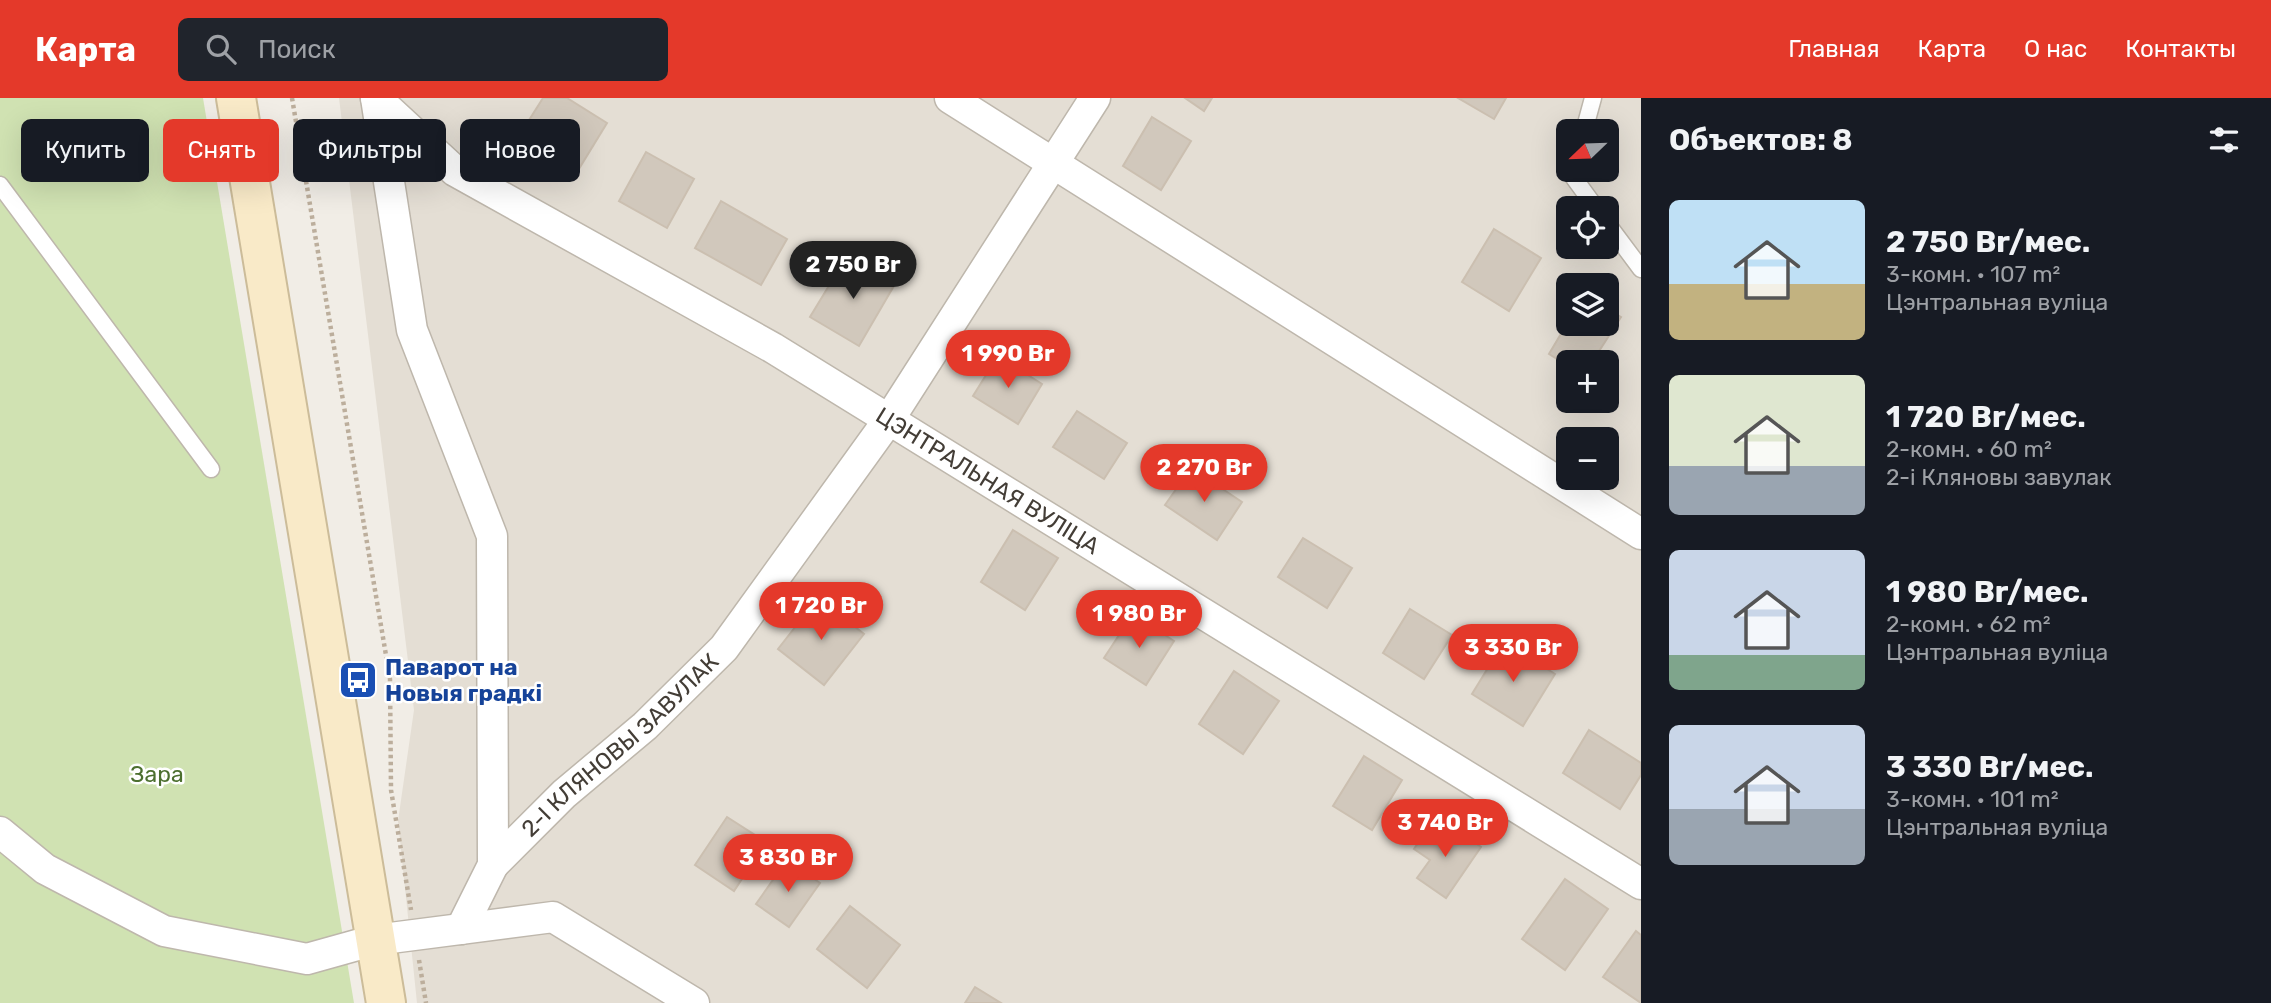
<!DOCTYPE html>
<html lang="ru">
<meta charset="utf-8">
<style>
:root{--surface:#171b24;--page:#20242c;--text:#f1f3f6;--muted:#9ea1a6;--accent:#e4392a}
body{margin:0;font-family:Rubik,sans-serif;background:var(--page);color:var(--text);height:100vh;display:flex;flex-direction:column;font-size:26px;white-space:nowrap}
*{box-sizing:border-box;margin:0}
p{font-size:23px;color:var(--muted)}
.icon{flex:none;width:38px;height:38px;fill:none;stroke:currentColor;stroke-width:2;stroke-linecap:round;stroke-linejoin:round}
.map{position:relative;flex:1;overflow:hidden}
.drawer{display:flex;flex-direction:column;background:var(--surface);width:630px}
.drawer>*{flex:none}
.hud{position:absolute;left:21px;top:21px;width:665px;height:63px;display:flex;gap:14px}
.needle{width:46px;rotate:247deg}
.controls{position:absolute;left:1556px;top:21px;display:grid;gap:14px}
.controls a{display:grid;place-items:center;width:63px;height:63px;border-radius:10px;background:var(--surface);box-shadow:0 7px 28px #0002;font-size:35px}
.price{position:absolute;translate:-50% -60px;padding:0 16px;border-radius:24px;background:var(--accent);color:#fff;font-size:23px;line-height:46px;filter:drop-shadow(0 2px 4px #0008)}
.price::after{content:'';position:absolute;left:50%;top:42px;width:21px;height:16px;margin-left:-10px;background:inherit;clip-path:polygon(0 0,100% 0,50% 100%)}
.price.active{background:#222;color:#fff}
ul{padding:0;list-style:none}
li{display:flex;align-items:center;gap:21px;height:175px;padding:0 28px}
li span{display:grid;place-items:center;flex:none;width:196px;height:140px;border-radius:10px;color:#555}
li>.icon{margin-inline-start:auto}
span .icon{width:84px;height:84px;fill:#fffc;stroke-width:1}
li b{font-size:30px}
h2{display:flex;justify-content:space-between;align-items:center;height:84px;padding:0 28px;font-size:30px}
.tag{padding:0 24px;border-radius:10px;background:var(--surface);box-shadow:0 7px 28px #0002;font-size:24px;line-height:63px}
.tag.active{background:var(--accent);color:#fff}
header{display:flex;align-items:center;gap:42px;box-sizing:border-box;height:98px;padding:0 35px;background:var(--accent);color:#fff}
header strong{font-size:33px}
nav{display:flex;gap:38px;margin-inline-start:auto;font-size:24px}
.search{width:490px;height:63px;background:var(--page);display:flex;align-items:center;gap:18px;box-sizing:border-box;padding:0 24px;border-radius:10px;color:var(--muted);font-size:26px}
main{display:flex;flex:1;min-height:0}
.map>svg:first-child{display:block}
.residential{fill:#e4ded4;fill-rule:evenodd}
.green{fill:#d0e2b2}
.building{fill:#d1c8bc;stroke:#cbbfb0;stroke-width:2}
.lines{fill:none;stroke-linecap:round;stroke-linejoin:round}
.service-casing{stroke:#beb7ac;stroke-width:19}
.minor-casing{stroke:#beb7ac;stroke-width:33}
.secondary-casing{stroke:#ccbc99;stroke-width:42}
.path{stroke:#bcae9c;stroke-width:4.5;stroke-dasharray:3.5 3.5;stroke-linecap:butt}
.service{stroke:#fff;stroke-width:16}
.minor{stroke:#fff;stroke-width:30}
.secondary{stroke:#f9eac8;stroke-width:38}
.labels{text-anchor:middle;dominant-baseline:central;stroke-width:5;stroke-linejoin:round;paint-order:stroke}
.street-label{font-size:23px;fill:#433d36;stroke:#fff}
.transit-label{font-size:23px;font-weight:bold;fill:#164399;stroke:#fff;text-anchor:start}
.park-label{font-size:23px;fill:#4c6f2f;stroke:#fff}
</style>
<header>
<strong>Карта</strong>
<div class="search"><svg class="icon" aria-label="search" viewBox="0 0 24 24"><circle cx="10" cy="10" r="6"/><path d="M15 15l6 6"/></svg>Поиск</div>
<nav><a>Главная</a><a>Карта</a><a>О нас</a><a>Контакты</a></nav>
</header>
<main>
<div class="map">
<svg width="1641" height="905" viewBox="0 0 1641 905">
<rect width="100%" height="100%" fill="#f1ede6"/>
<path class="residential" d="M339 0H1641V905H417L398 723 414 612ZM1568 33H1606V72H1568ZM1568 110H1606V149H1568ZM1568 187H1606V226H1568ZM1568 264H1606V303H1568ZM1568 341H1606V380H1568Z"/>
<path class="green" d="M0 0H203L354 905H0Z"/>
<g class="building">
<path d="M543 0H567L607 25 577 74 519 38Z"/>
<path d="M1185 0H1212L1204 13Z"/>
<path d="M1458 0H1506L1494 21Z"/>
<path d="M1152 19 1191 43 1161 92 1123 68Z"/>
<path d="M646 54 694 81 667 130 619 103Z"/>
<path d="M721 103 787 141 761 187 695 150Z"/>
<path d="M1494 131 1541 160 1509 213 1462 184Z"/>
<path d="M847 158 895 186 859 248 810 219Z"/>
<path d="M1606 210 1621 219 1592 264H1568V268L1549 256 1568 224 1606 226Z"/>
<path d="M998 258 1042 286 1018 326 973 298Z"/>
<path d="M1077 313 1127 345 1104 381 1053 349Z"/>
<path d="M1191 370 1242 404 1217 442 1165 407Z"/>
<path d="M1013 432 1058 460 1025 512 981 484Z"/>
<path d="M1303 440 1352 470 1327 510 1278 479Z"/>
<path d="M818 500 864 536 824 587 778 551Z"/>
<path d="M1410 511 1452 537 1424 581 1383 555Z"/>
<path d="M1133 516 1174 543 1146 587 1104 560Z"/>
<path d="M1504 544 1555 576 1523 628 1472 596Z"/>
<path d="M1234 573 1279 603 1243 656 1199 626Z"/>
<path d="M1589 632 1641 665V677L1620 711 1563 675Z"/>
<path d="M1364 658 1402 682 1372 732 1333 708Z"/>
<path d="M727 719 766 744 734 793 695 767Z"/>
<path d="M1429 729 1445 740 1453 729 1481 749 1446 800 1417 780 1430 762 1414 751Z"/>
<path d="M787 762 820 785 789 829 756 806Z"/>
<path d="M1565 781 1608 811 1565 872 1522 841Z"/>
<path d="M850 808 900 847 867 890 817 851Z"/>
<path d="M1636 833 1641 837V905L1603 879Z"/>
<path d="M975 889 1001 905H965Z"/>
</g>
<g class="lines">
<defs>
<g id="service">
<path d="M1584 33 1593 0"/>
<path d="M1576 72 1574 80 1596 110"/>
<path d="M0 87 211 371"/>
<path d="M1606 124 1641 171"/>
</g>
<g id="minor">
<path id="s1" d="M376 0 455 73 773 250 1641 786"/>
<path d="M376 0 412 232 492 438 493 767 461 831"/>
<path d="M950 0 1641 436"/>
<path d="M0 734 45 771 164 833 307 861 375 842 553 819 694 905"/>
<path id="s2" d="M493 767 564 696 645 628 724 550 890 320 1095 0"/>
</g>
<path id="secondary" d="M236 0 386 905"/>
</defs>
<use href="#service" class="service-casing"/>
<use href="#minor" class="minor-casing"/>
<use href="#secondary" class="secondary-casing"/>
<g class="path">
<path d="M292 0 390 581 391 692 411 812"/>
<path d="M419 862 426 905"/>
</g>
<use href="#service" class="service"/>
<use href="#minor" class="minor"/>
<use href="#secondary" class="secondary"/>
</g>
<defs>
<symbol id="bus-square" viewBox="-11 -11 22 22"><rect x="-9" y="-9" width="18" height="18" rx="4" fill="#1a4fb4" stroke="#fff"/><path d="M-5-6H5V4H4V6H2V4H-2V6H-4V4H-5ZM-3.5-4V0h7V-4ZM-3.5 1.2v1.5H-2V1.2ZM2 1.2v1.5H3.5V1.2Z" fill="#fff"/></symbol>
</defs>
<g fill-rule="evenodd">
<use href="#bus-square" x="336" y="560" width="44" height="44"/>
</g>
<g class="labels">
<g class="street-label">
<text stroke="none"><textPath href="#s1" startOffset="724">ЦЭНТРАЛЬНАЯ ВУЛІЦА</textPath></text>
<text stroke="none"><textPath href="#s2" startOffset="175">2-І КЛЯНОВЫ ЗАВУЛАК</textPath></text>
</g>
<g class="transit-label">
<text x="385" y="569">Паварот на<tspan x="385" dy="26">Новыя градкі</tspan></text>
</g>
<g class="park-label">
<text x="157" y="676">Зара</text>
</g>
</g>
</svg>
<div class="controls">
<a><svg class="needle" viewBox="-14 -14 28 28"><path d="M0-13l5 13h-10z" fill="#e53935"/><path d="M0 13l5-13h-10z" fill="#9ea1a6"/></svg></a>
<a><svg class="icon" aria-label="locate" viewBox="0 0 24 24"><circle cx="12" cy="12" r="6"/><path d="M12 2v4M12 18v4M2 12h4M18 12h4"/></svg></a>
<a><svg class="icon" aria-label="layers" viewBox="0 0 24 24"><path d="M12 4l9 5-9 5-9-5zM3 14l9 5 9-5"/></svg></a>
<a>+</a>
<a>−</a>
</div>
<b class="price active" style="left:853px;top:203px">2 750 Br</b>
<b class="price" style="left:1008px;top:292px">1 990 Br</b>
<b class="price" style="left:1204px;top:406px">2 270 Br</b>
<b class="price" style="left:821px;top:544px">1 720 Br</b>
<b class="price" style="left:1139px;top:552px">1 980 Br</b>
<b class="price" style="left:1513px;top:586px">3 330 Br</b>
<b class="price" style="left:1445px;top:761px">3 740 Br</b>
<b class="price" style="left:788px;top:796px">3 830 Br</b>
<div class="hud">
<a class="tag">Купить</a>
<a class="tag active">Снять</a>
<a class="tag">Фильтры</a>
<a class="tag">Новое</a>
</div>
</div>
<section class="drawer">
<h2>Объектов: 8<svg class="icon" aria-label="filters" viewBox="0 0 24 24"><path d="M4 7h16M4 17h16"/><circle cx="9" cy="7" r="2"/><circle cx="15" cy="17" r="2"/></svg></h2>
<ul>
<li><span style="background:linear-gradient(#bfe0f5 60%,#c2b280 0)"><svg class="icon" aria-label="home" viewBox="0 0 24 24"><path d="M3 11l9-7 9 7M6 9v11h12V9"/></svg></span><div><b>2 750 Br/мес.</b><p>3-комн. · 107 m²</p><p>Цэнтральная вуліца</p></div></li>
<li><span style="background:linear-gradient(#dfe7d0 65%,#9aa5b1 0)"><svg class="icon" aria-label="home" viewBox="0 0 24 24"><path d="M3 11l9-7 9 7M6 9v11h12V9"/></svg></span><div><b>1 720 Br/мес.</b><p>2-комн. · 60 m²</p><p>2-і Кляновы завулак</p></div></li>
<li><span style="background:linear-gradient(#c9d6e8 75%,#7fa58c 0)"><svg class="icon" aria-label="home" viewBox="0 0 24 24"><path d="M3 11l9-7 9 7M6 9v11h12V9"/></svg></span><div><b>1 980 Br/мес.</b><p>2-комн. · 62 m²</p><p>Цэнтральная вуліца</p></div></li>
<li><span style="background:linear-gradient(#c9d6e8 60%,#9aa5b1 0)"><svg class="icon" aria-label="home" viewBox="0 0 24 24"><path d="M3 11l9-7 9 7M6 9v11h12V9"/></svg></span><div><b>3 330 Br/мес.</b><p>3-комн. · 101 m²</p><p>Цэнтральная вуліца</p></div></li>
</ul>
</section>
</main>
